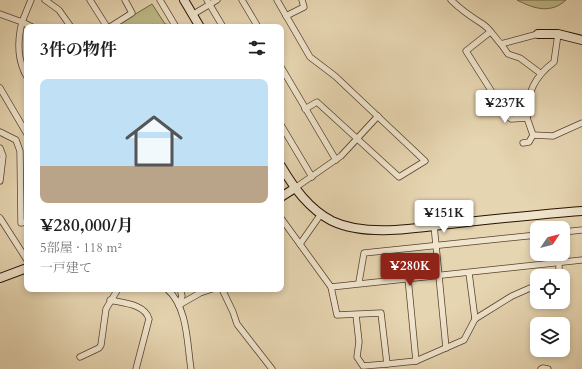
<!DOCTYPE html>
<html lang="ja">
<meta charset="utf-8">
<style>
:root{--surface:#fff;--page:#f6f6f6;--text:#202124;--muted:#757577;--accent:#8f2418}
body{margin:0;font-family:Cardo,"Noto Serif JP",serif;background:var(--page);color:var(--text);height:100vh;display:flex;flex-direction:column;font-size:15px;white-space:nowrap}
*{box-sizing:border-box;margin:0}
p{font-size:13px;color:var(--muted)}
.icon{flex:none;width:22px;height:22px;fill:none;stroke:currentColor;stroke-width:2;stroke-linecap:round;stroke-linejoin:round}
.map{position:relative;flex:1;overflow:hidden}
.drawer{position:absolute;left:24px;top:24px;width:260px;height:268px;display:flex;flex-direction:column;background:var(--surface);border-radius:8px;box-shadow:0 2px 6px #0003}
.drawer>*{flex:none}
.needle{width:26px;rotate:55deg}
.fabs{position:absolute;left:530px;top:221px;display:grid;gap:8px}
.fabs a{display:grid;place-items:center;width:40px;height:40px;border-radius:8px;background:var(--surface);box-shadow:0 2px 6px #0003;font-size:20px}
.price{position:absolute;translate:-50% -34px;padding:0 9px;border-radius:4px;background:#fff;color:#222;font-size:13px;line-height:26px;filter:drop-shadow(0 1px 2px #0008)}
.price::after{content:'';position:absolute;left:50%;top:24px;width:12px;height:9px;margin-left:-6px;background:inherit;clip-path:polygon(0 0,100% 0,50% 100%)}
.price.on{background:var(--accent);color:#fff}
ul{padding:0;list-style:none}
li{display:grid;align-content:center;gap:8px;height:212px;padding:0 16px}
li span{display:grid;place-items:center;height:124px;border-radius:8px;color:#555}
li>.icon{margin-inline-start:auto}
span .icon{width:72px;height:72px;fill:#fffc;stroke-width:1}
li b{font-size:17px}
h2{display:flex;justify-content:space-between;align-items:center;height:48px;padding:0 16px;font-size:17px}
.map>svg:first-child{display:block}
.green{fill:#bcbb87;stroke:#736644}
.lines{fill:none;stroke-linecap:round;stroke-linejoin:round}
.street-casing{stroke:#59412e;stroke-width:7}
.secondary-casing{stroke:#2a1002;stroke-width:10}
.street{stroke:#efe4cc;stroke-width:5.5}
.secondary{stroke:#efe4cc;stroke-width:8}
</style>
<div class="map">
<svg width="582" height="369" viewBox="0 0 582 369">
<rect width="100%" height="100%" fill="#e6d5b1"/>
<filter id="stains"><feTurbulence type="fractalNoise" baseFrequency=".005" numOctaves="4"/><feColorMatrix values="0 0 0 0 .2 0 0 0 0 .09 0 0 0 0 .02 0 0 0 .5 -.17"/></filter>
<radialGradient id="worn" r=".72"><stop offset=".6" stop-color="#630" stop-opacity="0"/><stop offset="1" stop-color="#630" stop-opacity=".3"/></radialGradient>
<g class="green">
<path d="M517 0H566C551 14 534 9 517 0Z"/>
<path d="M152 4 165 24 172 25 174 27H114Z"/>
</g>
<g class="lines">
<defs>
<g id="street">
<path d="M45 0 59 10 71 27"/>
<path d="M90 0 107 27"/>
<path d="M160 0 176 27"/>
<path d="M207 0 223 27"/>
<path d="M242 0 258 27"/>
<path d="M277 0 310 57 335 76 425 161 399 177 317 102 305 109"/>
<path d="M451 0C461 10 470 16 481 23 489 27 495 38 501 44L538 34"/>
<path d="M0 14 22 22 31 0"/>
<path d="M192 15 217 0"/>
<path d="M286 16 304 7 302 0"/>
<path d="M110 27 132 13 125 0"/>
<path d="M490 32 466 51 492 92V101L511 119 527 118C527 93 534 77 554 62L558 34"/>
<path d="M501 44 508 54 520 58 540 73"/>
<path d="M281 67 336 160"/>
<path d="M27 77C17 60 17 42 22 22L32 27"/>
<path d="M0 88 27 134"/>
<path d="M281 125 312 177"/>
<path d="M0 132 16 140 20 151 21 223 27 222"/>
<path d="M533 135 553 136 582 123"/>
<path d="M523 143 529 142 533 135 527 118"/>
<path d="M0 148 3 156 0 181"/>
<path d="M295 188 341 156 378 116"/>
<path d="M0 218 27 260"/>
<path d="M281 218 331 287 582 260"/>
<path d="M434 225 446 348"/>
<path d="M563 232 582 230"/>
<path d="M300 244 321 214"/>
<path d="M469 273 475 319"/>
<path d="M558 276 559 275V263"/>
<path d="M408 278 416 361"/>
<path d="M359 282 364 253 537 235"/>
<path d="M331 287 337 315 381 313 387 364 416 361 464 340 475 319 512 296 537 285"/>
<path d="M167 289C188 307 187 344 191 369"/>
<path d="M222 289 233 312 237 324 272 369"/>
<path d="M110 300C123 303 145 304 149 319L136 369"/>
<path d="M179 305 200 293 212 289"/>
<path d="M179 305 182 296 180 289"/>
<path d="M356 315 359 342 357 357 363 366 387 364"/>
<path d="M80 357 99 348 101 345 106 309 118 289"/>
<path d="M541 369 543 368 548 369"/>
</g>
<g id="secondary">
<path d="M184 0 200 27"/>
<path d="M538 34H558L582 40"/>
<path d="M281 166C294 188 309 209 332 221 370 239 426 226 467 222 505 218 544 214 582 211"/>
<path d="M281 197 295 188"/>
<path d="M0 278 27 268"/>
</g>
</defs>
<use href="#street" class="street-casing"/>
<use href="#secondary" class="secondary-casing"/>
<use href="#street" class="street"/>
<use href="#secondary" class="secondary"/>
</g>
<rect width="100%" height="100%" filter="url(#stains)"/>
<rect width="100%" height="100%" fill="url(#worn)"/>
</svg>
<div class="fabs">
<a><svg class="needle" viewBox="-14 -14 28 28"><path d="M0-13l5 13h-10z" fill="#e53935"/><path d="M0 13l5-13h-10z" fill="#757577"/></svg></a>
<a><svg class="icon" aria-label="locate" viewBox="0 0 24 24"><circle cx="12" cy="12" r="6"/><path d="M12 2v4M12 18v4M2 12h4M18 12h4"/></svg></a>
<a><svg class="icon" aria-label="layers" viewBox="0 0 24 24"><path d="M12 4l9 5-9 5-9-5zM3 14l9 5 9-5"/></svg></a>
</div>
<b class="price" style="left:505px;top:124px">¥237K</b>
<b class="price" style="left:444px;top:234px">¥151K</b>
<b class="price on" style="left:410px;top:287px">¥280K</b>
<section class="drawer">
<h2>3件の物件<svg class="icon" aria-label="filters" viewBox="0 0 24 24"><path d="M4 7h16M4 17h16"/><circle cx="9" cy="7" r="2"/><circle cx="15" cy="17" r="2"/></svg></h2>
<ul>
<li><span style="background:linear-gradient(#bfe0f5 70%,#b9a48a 0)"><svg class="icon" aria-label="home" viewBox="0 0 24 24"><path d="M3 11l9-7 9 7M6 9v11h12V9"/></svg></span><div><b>¥280,000/月</b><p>5部屋 · 118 m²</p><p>一戸建て</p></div></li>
</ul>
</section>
</div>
